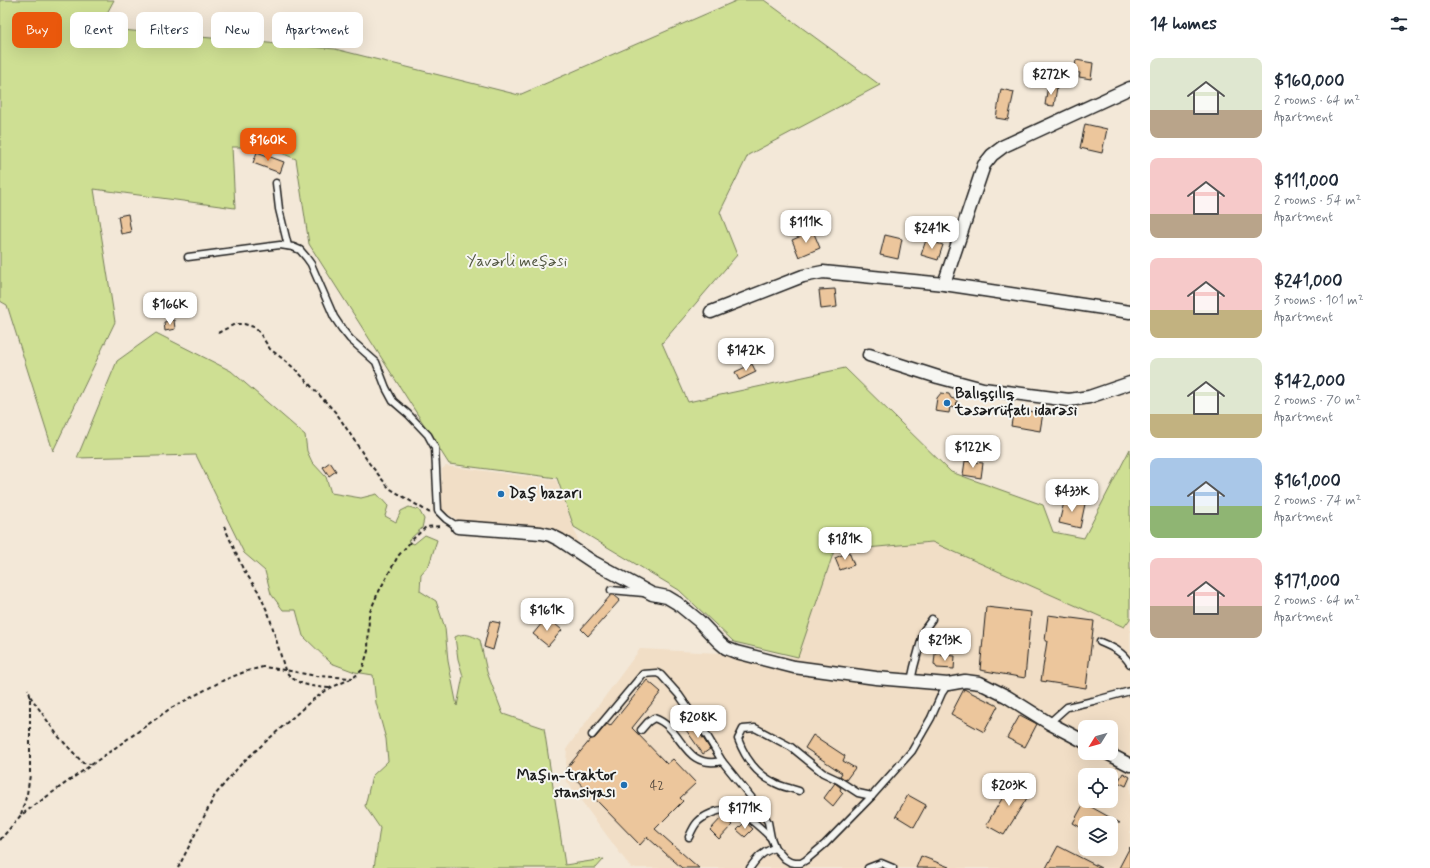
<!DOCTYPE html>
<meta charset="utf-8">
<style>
:root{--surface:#fff;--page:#f6f6f7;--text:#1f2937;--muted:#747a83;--accent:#ea580c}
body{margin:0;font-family:Mynerve,sans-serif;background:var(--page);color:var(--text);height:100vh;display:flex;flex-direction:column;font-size:15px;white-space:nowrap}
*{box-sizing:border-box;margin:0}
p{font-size:13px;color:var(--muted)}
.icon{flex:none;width:22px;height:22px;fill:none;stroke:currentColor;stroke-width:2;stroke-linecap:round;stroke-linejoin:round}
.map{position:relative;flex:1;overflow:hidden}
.side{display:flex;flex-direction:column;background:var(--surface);width:300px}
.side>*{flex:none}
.top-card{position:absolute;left:12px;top:12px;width:380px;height:36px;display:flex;gap:8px}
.needle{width:26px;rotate:233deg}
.controls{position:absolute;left:1078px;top:720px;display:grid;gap:8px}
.controls a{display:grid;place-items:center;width:40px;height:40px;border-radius:8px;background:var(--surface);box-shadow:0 4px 16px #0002;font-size:20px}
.price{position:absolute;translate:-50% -34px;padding:0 9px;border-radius:8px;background:#fff;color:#222;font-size:13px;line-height:26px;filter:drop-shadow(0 1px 2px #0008)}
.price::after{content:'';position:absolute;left:50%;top:24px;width:12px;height:9px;margin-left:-6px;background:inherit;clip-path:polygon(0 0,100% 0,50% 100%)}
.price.selected{background:var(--accent);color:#fff}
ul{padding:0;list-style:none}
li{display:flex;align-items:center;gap:12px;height:100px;padding:0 20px}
li span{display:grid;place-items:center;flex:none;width:112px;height:80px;border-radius:8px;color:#555}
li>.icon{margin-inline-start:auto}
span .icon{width:48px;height:48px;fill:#fffc;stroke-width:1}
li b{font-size:17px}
h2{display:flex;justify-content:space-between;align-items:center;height:48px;padding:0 20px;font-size:17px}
.chip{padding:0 14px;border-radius:8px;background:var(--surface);box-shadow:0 4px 16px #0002;font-size:14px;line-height:36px}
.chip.selected{background:var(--accent);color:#fff}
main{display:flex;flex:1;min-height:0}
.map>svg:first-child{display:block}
.built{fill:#f1dec6;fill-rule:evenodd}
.green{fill:#cedf93;stroke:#757e58}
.building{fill:#ecc69c;stroke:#1c1c1c}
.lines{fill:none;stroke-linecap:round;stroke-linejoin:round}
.lane-casing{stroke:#1c1c1c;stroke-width:9}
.street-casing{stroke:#1c1c1c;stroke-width:15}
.path{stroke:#1c1c1c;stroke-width:2;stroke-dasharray:4 3;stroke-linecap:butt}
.lane{stroke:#f6f6f2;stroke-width:6}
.street{stroke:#f6f6f2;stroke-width:12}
.poi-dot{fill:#1f6fb2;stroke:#f6f6f2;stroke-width:1.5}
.labels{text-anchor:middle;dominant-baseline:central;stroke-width:4;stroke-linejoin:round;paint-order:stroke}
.number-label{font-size:13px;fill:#50463c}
.park-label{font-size:15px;fill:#515640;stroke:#f6f6f2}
.poi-label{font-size:15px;font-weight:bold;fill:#1c1c1c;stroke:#f6f6f2;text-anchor:start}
</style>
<main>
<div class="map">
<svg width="1130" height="868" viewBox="0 0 1130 868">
<rect width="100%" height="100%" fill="#f3e8d8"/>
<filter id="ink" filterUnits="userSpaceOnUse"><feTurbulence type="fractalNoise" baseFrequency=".025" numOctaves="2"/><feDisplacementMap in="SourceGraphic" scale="8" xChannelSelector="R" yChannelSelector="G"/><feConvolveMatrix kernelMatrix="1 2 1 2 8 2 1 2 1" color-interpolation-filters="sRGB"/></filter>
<g filter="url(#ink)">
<g class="built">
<path d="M446 466 556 480 578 540 574 546 550 531 463 524 440 508 442 469Z"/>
<path d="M932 542 1124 627 1130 619V868H631L565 779 567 748 640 649 798 657 834 551ZM1085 727H1111V753H1085ZM1085 775H1111V801H1085ZM1085 823H1111V849H1085Z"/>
</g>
<g class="green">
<path d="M0 0H114L99 28 335 49 519 95 738 0H764L880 85 748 155 720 212 737 255 662 343 688 402 845 368 951 472 1043 505 1053 532 1084 538 1130 449V619L1124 627 932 542 834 551 798 657 734 642 679 590 574 527 557 478 449 464 309 244 296 159 267 147H232L235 208 94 189 115 322 53 451 7 305 0 301Z"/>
<path d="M156 333 231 371 305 435 307 451 312 462 326 477 331 493 361 498 377 494 388 506 385 516 396 522 401 511 409 507 419 510 424 519 422 528 408 541 414 544 425 535 437 540 429 565 421 574 420 591 436 601 445 628 448 661 457 706 463 676 458 659 455 637C464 632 471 635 480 640L487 672 503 714 544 728 565 865 604 859 596 868H374L380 828 365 806 372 776 388 761 386 739 376 703 373 675 355 672 331 663 303 636 296 610H283L271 594 265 571 244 553 196 455 77 458 117 361Z"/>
</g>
<g class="building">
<path d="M1076 60 1093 63 1091 79 1079 77 1080 73 1074 72Z"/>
<path d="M1048 85 1057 87 1054 106 1045 105Z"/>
<path d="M1001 89 1014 92 1008 120 996 118Z"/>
<path d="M1085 124 1107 129 1102 153 1080 148Z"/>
<path d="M257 152 284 162 280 173 253 163Z"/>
<path d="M128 214 131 232 121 234 118 216Z"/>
<path d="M813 231 820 248 799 257 792 240Z"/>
<path d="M885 235 902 239 898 259 880 255Z"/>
<path d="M926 240 943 245 938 260 921 255Z"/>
<path d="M835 289 837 307 821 309 819 290Z"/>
<path d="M174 320 175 329 165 331 164 322Z"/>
<path d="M752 364 756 372 739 380 735 372Z"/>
<path d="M941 393 949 394 951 398 957 400 956 408 950 407 949 413 935 411 937 398Z"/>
<path d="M1026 411 1043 413 1040 431 1011 426 1013 414 1025 416Z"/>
<path d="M965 461 983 463 981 478 963 475Z"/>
<path d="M330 462 336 471 329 476 323 467Z"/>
<path d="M1065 498 1085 504 1080 528 1059 523Z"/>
<path d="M849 552 854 565 840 570 835 558Z"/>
<path d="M611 595H614L620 600 588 636 581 629Z"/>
<path d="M986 607 1031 612 1025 678 980 670Z"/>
<path d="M1048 615 1094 621 1086 688 1041 681 1047 641H1045Z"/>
<path d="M547 617 562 630 548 646 533 634Z"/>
<path d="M490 621 500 623 493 650 484 647Z"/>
<path d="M935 654 955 656 954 669 937 668 934 664Z"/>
<path d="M647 680 661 692 632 728 667 764 673 759 696 783 680 798 683 801 655 829 699 868H682L647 837 640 845 566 769 591 739 595 738 607 724 610 726Z"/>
<path d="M964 689 998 706 984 732 951 714Z"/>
<path d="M1020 715 1037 724 1025 747 1007 738Z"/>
<path d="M694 724 710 749 703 754 686 730Z"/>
<path d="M813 735 845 756 843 761 855 768 846 780 840 776 842 773 805 748Z"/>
<path d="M1123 773 1130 777 1126 786 1118 782Z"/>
<path d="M1014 779 1032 790 1004 835 986 825Z"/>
<path d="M835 783 841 788 840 790 843 793 833 806 824 798Z"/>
<path d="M908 795 926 805 914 827 896 816Z"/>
<path d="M1084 803 1120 823H1085V830L1073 823Z"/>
<path d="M723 816 732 825 719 839 710 830Z"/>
<path d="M745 822 753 829 745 837 737 830Z"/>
<path d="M1058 846 1101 868H1046Z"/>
<path d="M1130 847V868H1119Z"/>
<path d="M921 856 949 867V868H916Z"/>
</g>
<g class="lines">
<defs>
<g id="lane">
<path d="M276 183 279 209 288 246"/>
<path d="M188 257 280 245 293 247 300 250 306 257 311 264 334 317 342 329 350 339 376 362 386 388 393 401 408 414 428 435 435 448 438 511 446 519 458 527"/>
<path d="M611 590 644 593"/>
<path d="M1100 642C1112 647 1123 652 1130 664"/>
<path d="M911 681 914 667 924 630 932 619"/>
<path d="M1049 723 1067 707 1093 701 1130 691"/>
<path d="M641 730 648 722 654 718C684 728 682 770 722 761"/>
<path d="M592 735 643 674 657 673 661 675 679 695 706 734 722 761 759 807 768 822 771 838 775 848 785 859 790 862 795 863H801L806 860 825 844 872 796 912 751 931 718 942 693 948 684"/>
<path d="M799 791C791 788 782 787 775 783 756 774 745 758 738 739L743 729 755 728 791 747 823 773 838 780 858 793 872 796"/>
<path d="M689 837C695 823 698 819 712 813 735 802 755 822 771 838"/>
<path d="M750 868C757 858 763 851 775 848"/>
<path d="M868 868 881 863 893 868"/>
</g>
<g id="street">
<path d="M944 284 984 165 992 155 1004 146 1130 88"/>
<path d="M711 312 803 276 823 272 944 284 1130 312"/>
<path d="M869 355 938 377 983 389 1069 400 1089 397 1130 383"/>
<path d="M458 527 541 533 550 535 560 540 593 562 652 594 667 597 677 603 699 621 719 642 726 648 736 652 794 667 876 678 948 684 965 681 980 683 1006 696 1049 723 1085 742"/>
<path d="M1107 753 1130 765"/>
</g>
</defs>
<use href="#lane" class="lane-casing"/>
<use href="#street" class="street-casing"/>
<g class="path">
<path d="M218 333 235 324H244L254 327 259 332 270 349 287 362 298 372 337 414 369 463 389 488 430 513"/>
<path d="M224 526 243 569 258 591 269 615 285 670C295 685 312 687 329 688"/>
<path d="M30 696 58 736 83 763 91 764"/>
<path d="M21 814 27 794 30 775V695L28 689"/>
<path d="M0 840 21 815 171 708 224 680 247 671 263 667 285 670 316 676 353 678"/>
<path d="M178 868 215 795 242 763 311 701 330 688 353 678 362 670 368 651 369 614 377 595 398 556 413 539 426 527 441 526"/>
</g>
<use href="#lane" class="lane"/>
<use href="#street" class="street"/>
</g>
</g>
<g class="poi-dot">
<circle cx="947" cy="403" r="4"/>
<circle cx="501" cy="494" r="4"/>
<circle cx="624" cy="785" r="4"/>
</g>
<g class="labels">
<g class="number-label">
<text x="657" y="786">42</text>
</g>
<g class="park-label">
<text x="517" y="262">Yavərli meşəsi</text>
</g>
<g class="poi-label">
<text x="955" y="394">Balıqçılıq<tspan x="955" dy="17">təsərrüfatı idarəsi</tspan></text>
<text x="509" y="494">Daş bazarı</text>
<text x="616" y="776" text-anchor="end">Maşın-traktor<tspan x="616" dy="17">stansiyası</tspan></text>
</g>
</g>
</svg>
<div class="controls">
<a><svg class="needle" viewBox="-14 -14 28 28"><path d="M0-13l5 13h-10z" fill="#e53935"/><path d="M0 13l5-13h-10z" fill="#747a83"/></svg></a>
<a><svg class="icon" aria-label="locate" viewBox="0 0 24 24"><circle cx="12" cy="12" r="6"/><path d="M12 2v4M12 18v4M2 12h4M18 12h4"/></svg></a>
<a><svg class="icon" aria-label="layers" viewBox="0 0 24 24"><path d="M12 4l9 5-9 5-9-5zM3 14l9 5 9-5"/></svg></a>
</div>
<b class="price" style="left:1051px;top:96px">$272K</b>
<b class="price selected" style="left:268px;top:162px">$160K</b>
<b class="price" style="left:806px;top:244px">$111K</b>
<b class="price" style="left:932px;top:250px">$241K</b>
<b class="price" style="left:170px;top:326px">$166K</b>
<b class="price" style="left:746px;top:372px">$142K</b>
<b class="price" style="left:973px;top:469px">$122K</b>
<b class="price" style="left:1072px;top:513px">$433K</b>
<b class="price" style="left:845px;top:561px">$181K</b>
<b class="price" style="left:547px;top:632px">$161K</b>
<b class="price" style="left:945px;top:662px">$213K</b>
<b class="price" style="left:698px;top:739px">$208K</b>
<b class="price" style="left:1009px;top:807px">$203K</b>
<b class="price" style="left:745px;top:830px">$171K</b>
<div class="top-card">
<a class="chip selected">Buy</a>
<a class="chip">Rent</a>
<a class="chip">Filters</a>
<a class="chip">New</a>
<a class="chip">Apartment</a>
</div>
</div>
<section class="side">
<h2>14 homes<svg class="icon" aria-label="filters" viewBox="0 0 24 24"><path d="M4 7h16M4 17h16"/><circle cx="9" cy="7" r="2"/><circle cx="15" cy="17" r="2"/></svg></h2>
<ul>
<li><span style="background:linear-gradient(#dfe7d0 65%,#b9a48a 0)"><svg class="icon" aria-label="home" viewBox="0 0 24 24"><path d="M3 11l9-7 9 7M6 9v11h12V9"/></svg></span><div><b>$160,000</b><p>2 rooms · 64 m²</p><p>Apartment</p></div></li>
<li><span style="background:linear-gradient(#f6c9c9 70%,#b9a48a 0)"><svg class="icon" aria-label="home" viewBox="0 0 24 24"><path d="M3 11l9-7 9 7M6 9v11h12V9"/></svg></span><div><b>$111,000</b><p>2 rooms · 54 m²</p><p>Apartment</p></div></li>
<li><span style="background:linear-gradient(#f6c9c9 65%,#c2b280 0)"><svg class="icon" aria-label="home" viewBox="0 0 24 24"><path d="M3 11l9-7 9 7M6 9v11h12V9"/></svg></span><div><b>$241,000</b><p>3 rooms · 101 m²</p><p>Apartment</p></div></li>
<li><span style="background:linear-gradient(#dfe7d0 70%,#c2b280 0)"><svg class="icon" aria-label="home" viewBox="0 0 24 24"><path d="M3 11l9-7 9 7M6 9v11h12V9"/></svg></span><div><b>$142,000</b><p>2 rooms · 70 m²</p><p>Apartment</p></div></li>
<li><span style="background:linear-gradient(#a9c7e8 60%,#8fb573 0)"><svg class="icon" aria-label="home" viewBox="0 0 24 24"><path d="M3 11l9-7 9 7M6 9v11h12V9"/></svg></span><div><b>$161,000</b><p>2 rooms · 74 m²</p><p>Apartment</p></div></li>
<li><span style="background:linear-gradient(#f6c9c9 60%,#b9a48a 0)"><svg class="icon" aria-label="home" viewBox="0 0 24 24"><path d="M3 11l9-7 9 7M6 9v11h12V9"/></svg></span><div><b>$171,000</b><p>2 rooms · 64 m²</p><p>Apartment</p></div></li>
</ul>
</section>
</main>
